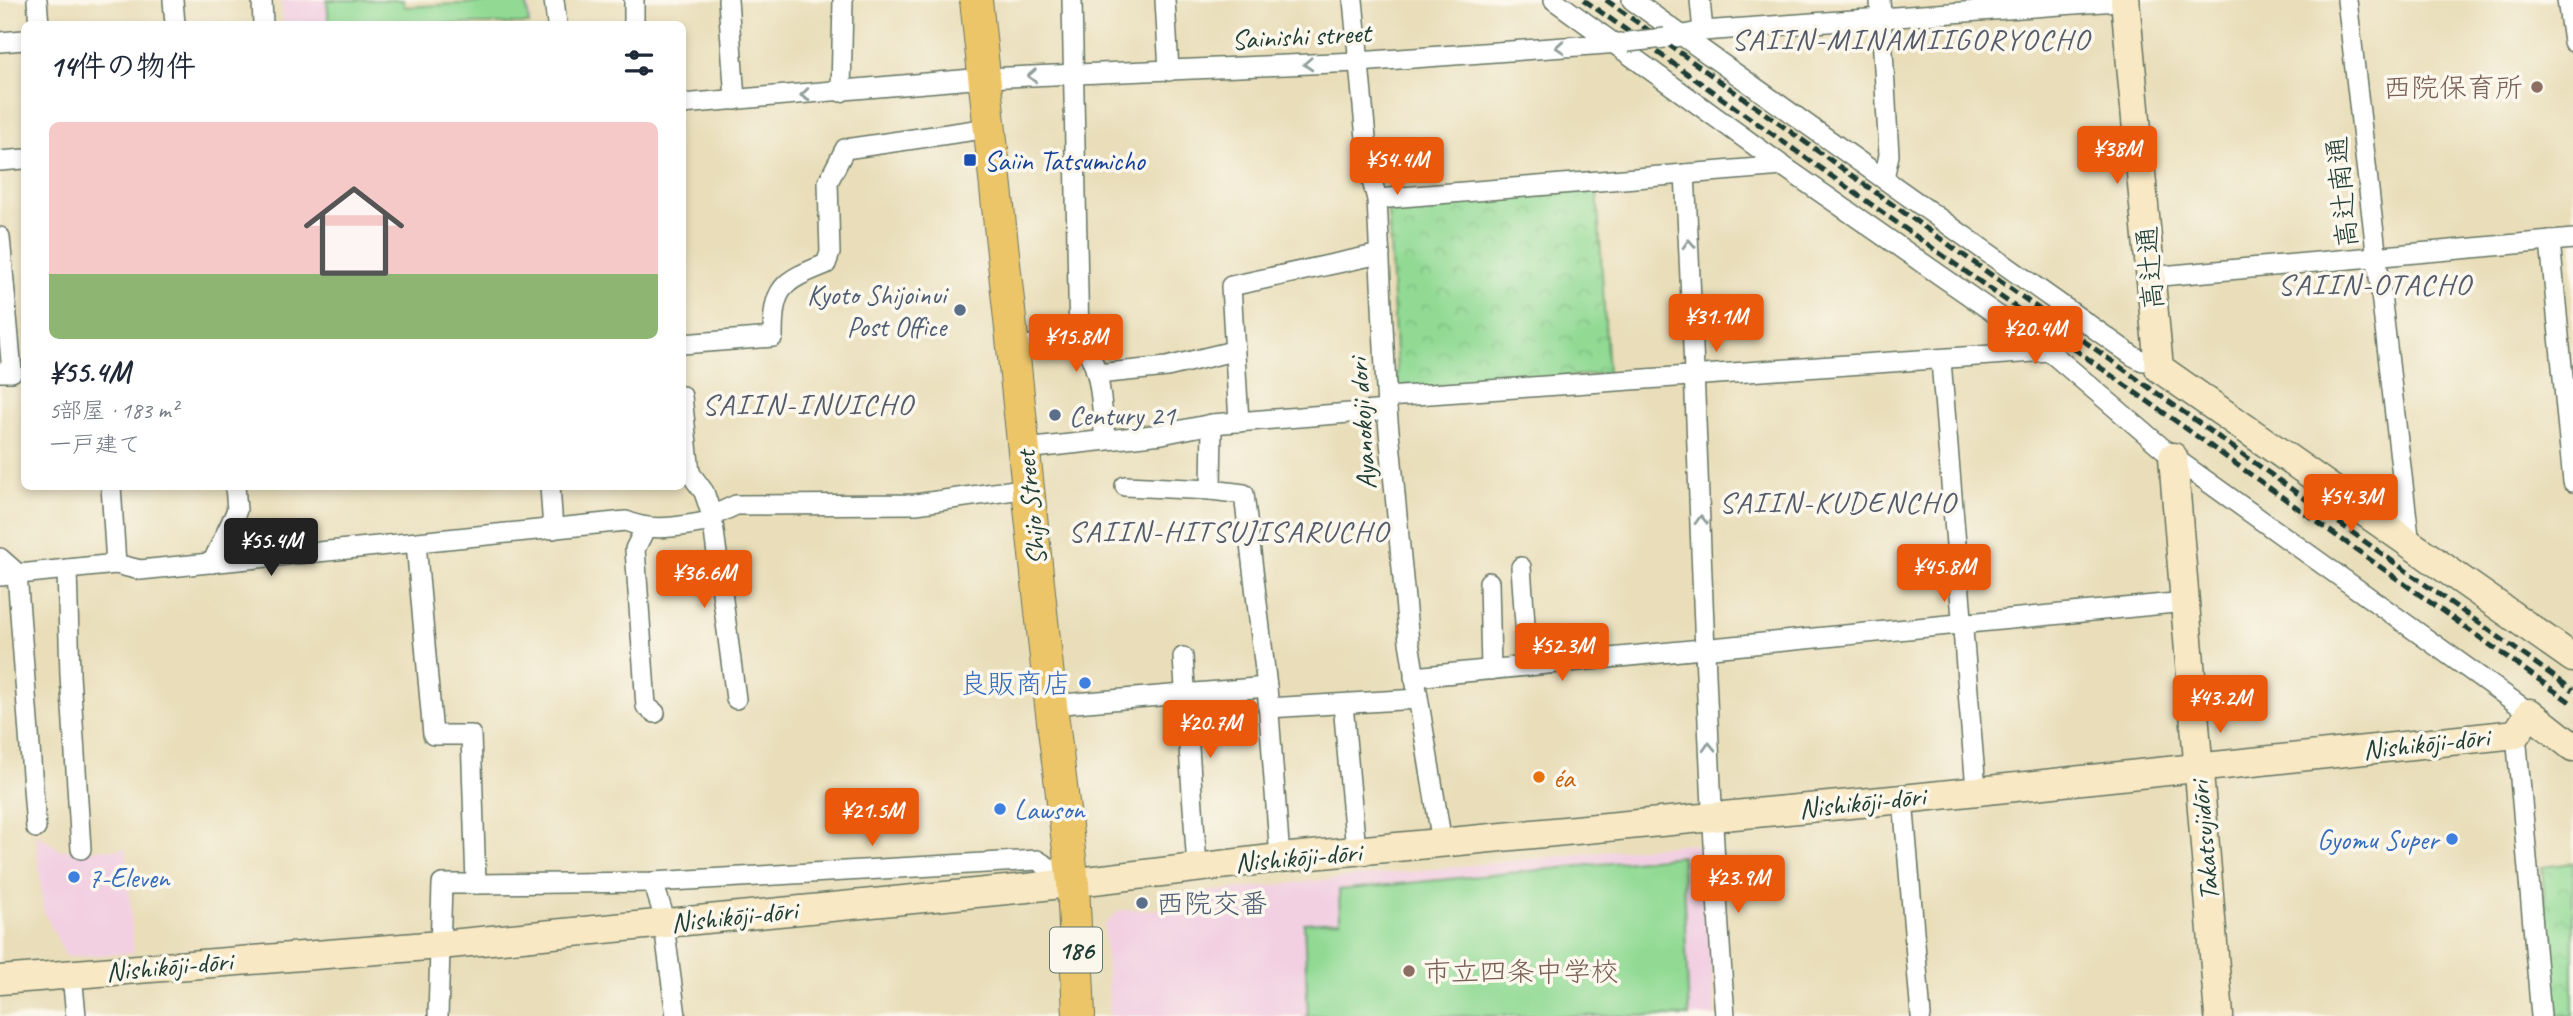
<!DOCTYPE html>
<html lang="ja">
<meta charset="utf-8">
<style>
:root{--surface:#fff;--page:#f6f6f7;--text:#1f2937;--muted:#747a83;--accent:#ea580c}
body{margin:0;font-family:Caveat,"Klee One",sans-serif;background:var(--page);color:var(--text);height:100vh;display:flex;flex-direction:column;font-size:26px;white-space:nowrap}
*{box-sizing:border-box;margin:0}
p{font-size:23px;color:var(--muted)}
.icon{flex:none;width:38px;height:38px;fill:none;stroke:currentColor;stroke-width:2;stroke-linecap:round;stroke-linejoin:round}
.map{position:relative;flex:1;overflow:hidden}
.details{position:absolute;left:21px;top:21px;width:665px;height:469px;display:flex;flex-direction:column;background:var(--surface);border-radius:10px;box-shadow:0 4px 10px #0003}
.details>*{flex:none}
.price{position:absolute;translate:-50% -60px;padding:0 16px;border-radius:7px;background:var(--accent);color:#fff;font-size:23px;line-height:46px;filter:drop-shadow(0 2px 4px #0008)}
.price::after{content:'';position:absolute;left:50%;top:42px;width:21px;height:16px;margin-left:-10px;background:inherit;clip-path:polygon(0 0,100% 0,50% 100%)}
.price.selected{background:#222;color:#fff}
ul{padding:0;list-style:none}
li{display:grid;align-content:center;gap:14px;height:371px;padding:0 28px}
li span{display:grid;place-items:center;height:217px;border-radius:10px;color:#555}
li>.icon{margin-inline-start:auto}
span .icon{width:126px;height:126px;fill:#fffc;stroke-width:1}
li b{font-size:30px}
h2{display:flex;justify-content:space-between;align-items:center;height:84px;padding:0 28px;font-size:30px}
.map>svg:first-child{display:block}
.built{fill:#f2d0e2}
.green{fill:#92da94;stroke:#588c64;stroke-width:2}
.park{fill:url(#park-crowns);stroke:#588c64;stroke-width:2}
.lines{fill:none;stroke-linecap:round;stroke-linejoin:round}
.street-casing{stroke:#667563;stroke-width:22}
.secondary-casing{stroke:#667563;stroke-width:31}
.primary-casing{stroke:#667563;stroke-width:34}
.street{stroke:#fff;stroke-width:19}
.secondary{stroke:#f8e8c3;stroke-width:28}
.primary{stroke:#edc569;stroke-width:32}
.rail{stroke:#1f3d34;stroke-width:5;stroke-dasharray:10 5;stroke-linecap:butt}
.street-bridge-casing{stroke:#667563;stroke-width:22;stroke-linecap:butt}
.street-bridge{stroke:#fff;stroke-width:19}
.oneway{stroke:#8f9e9a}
.education-dot{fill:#8d6e63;stroke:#fbf7ec;stroke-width:2.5}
.transit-dot{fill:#1a4fb4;stroke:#fbf7ec;stroke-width:2.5}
.service-dot{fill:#5c6f8a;stroke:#fbf7ec;stroke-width:2.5}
.shop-dot{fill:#3f7fe0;stroke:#fbf7ec;stroke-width:2.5}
.food-dot{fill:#e8710a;stroke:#fbf7ec;stroke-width:2.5}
.labels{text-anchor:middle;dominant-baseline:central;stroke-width:7;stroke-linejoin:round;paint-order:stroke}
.shield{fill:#fbf7ec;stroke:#61756b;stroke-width:2}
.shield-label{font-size:26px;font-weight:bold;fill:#1f3d34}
.street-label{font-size:28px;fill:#1f3d34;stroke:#fbf7ec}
.education-label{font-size:28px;fill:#785e54;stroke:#fbf7ec;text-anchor:end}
.transit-label{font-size:28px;fill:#164399;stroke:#fbf7ec;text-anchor:start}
.service-label{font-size:28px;fill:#4e5e75;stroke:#fbf7ec;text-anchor:start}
.shop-label{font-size:28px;fill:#366cbe;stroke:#fbf7ec;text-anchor:end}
.food-label{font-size:28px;fill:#c56008;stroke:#fbf7ec;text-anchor:start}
.neighbourhood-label{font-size:30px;letter-spacing:2px;fill:#545c6c;stroke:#fbf7ec}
</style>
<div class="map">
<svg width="2573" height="1016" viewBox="0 0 2573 1016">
<defs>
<pattern id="park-crowns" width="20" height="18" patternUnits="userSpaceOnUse" patternTransform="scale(1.75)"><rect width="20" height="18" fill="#92da94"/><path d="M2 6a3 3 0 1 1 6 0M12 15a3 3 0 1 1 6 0" fill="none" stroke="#7dbc80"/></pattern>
</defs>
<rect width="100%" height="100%" fill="#fbf7ec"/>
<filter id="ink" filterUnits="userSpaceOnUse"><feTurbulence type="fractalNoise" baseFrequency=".0143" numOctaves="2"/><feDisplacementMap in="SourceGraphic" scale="14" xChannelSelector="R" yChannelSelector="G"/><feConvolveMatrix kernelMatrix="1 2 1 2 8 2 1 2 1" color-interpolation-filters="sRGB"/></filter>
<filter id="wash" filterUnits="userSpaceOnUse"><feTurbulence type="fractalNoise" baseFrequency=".00686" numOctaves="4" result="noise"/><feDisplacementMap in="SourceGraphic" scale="28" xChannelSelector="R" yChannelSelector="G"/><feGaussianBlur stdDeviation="1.57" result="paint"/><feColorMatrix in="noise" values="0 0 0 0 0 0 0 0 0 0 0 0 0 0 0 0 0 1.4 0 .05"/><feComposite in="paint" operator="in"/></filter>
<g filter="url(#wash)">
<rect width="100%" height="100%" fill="#e9deb9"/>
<g class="built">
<path d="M281 0H405L406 6 529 0 531 24H283Z"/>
<path d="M36 833 60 850 126 849 134 953 66 957 43 910Z"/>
<path d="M1691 843 1704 854 1715 1016H1110L1104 925 1120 910 1168 909 1166 896Z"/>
</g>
<g class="green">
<path d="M327 0H403L405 7 526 0 529 24H329Z"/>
<path d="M1682 856 1689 1016H1305L1308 1015 1304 923 1340 921 1339 890Z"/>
</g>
<g class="park">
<path d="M1597 189 1608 373 1398 391 1388 207Z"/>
<path d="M2573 863V1016H2554L2542 867Z"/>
</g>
</g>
<g filter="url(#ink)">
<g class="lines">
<defs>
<g id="street">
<path d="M37 0 39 24"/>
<path d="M173 0 175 24"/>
<path d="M262 0 263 24"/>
<path d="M554 0 557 24"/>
<path d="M634 0V24"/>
<path d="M728 0 735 100"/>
<path d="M1072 0 1079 340"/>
<path d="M1165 0 1169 71"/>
<path d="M1353 0 1369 170 1377 199 1387 410 1409 642 1442 843"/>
<path d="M1554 0 1783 166 2049 351 2173 457 2530 713"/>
<path d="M1632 0 2133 356 2143 361 2158 354"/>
<path d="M1700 0 1703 31"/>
<path d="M1880 0 1889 155 1884 178"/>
<path d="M2347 0 2410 545"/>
<path d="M2567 0 2573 42"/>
<path d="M1675 37 1703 31 2130 0"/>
<path d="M0 42 24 40"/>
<path d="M841 92 843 0"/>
<path d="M682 104 984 78 1358 62 1620 43"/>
<path d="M0 161 24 159"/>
<path d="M1685 174C1700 455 1704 736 1725 1016"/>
<path d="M1377 199 1783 166"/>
<path d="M0 237 12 372H0"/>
<path d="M2550 241 2573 482"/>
<path d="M2150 277 2573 239"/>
<path d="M682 344 773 337C773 287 781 282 826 264L830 253 828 182 845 149 989 128"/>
<path d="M1013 347 1079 340C1103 364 1101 408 1105 440"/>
<path d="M1941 361 1976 789"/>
<path d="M1097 374 1167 367 1233 351"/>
<path d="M682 396 690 473 704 492 712 516 736 699"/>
<path d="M1387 397 2049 351"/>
<path d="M1239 422 1231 286 1380 254"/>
<path d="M1212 424 1211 490 1244 494 1267 687 1280 858"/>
<path d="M1025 449 1162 434 1212 424 1387 410"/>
<path d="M111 486 116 564"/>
<path d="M550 486 553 529"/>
<path d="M1125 486 1211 490"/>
<path d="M645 529 635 549 646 706 655 713"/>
<path d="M416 543 433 735H471L476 884 653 882 1037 860 1073 883"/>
<path d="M0 558 17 573 36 828"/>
<path d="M212 563 237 510 235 486"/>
<path d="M1521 567 1528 666"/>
<path d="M67 569 70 675 81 849"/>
<path d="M0 576 116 564 140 570 626 521C653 533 678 526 707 522L712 516 736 505 916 504 1029 488"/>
<path d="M1489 582 1491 670"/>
<path d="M1183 657 1197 867"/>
<path d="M1414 677 2185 602"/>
<path d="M1343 704 1356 851"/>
<path d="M1051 705 1267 687"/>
<path d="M1268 708 1418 699"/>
<path d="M2516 734 2541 1016"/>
<path d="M1903 799 1921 1016"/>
<path d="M653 882 662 910 676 1016"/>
<path d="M72 975 76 1016"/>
<path d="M438 1016 442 884H476"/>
</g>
<g id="secondary">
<path d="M2125 0 2159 368 2573 658"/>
<path d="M2173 457 2219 1016"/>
<path d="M0 980 440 945 1027 888 1280 858 1903 799 2516 734 2530 713 2573 747"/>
</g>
<path id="primary" d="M976 0 1051 705 1073 883 1079 1016"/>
</defs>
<use href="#street" class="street-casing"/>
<use href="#secondary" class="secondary-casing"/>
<use href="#primary" class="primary-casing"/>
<use href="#street" class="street"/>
<use href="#secondary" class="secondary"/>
<use href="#primary" class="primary"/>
<g class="rail">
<path d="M1584 0 2573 704"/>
<path d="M1606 0 2573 690"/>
</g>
<defs>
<path id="street-bridge" d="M1628 42 1665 38"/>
</defs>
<use href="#street-bridge" class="street-bridge-casing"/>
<use href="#street-bridge" class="street-bridge"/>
</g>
<defs><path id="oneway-chevron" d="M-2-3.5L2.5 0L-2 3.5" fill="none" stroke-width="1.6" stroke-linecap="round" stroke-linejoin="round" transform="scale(1.75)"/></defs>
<g class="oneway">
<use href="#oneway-chevron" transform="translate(1560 47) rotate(176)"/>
<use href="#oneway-chevron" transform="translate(1308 64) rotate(177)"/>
<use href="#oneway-chevron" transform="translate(1032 76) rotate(178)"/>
<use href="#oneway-chevron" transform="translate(805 95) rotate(175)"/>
<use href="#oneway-chevron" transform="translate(1689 244) rotate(-93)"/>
<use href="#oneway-chevron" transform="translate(1701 520) rotate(-92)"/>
<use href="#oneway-chevron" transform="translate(1709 747) rotate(-92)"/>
</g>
</g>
<g class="education-dot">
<circle cx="2537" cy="87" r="7"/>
<circle cx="1409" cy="971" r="7"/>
</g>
<rect class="transit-dot" x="963" y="153" width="14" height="14" rx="3.5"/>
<g class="service-dot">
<circle cx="960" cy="310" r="7"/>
<circle cx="1055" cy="415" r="7"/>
<circle cx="1142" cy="903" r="7"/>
</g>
<g class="shop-dot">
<circle cx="1085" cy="683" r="7"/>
<circle cx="1000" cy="809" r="7"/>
<circle cx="2452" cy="839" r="7"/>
<circle cx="74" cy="877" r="7"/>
</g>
<circle class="food-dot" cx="1539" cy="777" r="7"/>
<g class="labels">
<rect class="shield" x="1050" y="927.5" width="52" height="45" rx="5"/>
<g class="shield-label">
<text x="1076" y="950">186</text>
</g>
<g class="street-label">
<text transform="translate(1301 36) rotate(-3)">Sainishi street</text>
<text transform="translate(2342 192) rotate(-96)">高辻南通</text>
<text transform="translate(2150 268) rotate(-95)">高辻通</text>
<text transform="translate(1362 424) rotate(-94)">Ayanokoji dori</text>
<text transform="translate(1031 508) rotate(-96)">Shijo Street</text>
<text transform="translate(2426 743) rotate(-6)">Nishikōji-dōri</text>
<text transform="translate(1862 802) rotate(-6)">Nishikōji-dōri</text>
<text transform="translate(2204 841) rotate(-95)">Takatsujidōri</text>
<text transform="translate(1298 857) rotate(-5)">Nishikōji-dōri</text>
<text transform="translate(734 916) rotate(-6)">Nishikōji-dōri</text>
<text transform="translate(169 966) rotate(-5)">Nishikōji-dōri</text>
</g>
<g class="education-label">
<text x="2523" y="87">西院保育所</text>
<text x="1423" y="971" text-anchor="start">市立四条中学校</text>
</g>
<g class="transit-label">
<text x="984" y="160">Saiin Tatsumicho</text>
</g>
<g class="service-label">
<text x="946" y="294" text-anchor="end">Kyoto Shijoinui<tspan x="946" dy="32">Post Office</tspan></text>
<text x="1069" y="415">Century 21</text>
<text x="1156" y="903">西院交番</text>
</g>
<g class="shop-label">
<text x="1071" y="683">良販商店</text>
<text x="1014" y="809" text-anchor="start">Lawson</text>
<text x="2438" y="839">Gyomu Super</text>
<text x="88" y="877" text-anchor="start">7-Eleven</text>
</g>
<g class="food-label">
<text x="1553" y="777">éa</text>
</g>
<g class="neighbourhood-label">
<text x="1911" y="39">SAIIN-MINAMIIGORYOCHO</text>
<text x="2375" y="284">SAIIN-OTACHO</text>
<text x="808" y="404">SAIIN-INUICHO</text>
<text x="1838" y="502">SAIIN-KUDENCHO</text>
<text x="1229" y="531">SAIIN-HITSUJISARUCHO</text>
</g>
</g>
</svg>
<b class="price" style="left:2117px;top:186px">¥38M</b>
<b class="price" style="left:1397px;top:197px">¥54.4M</b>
<b class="price" style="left:1716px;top:354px">¥31.1M</b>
<b class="price" style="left:2035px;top:366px">¥20.4M</b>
<b class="price" style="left:1076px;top:374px">¥15.8M</b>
<b class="price" style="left:2351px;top:534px">¥54.3M</b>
<b class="price selected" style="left:271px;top:578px">¥55.4M</b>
<b class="price" style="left:1944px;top:604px">¥45.8M</b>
<b class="price" style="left:704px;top:610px">¥36.6M</b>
<b class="price" style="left:1562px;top:683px">¥52.3M</b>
<b class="price" style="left:2220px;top:735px">¥43.2M</b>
<b class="price" style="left:1210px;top:760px">¥20.7M</b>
<b class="price" style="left:872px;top:848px">¥21.5M</b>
<b class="price" style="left:1738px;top:915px">¥23.9M</b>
<section class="details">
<h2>14件の物件<svg class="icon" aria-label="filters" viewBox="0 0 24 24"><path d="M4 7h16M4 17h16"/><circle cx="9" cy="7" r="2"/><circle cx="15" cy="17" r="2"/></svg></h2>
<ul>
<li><span style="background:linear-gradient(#f6c9c9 70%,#8fb573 0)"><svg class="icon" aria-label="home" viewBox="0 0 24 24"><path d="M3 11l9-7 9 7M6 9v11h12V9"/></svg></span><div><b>¥55.4M</b><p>5部屋 · 183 m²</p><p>一戸建て</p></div></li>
</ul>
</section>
</div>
